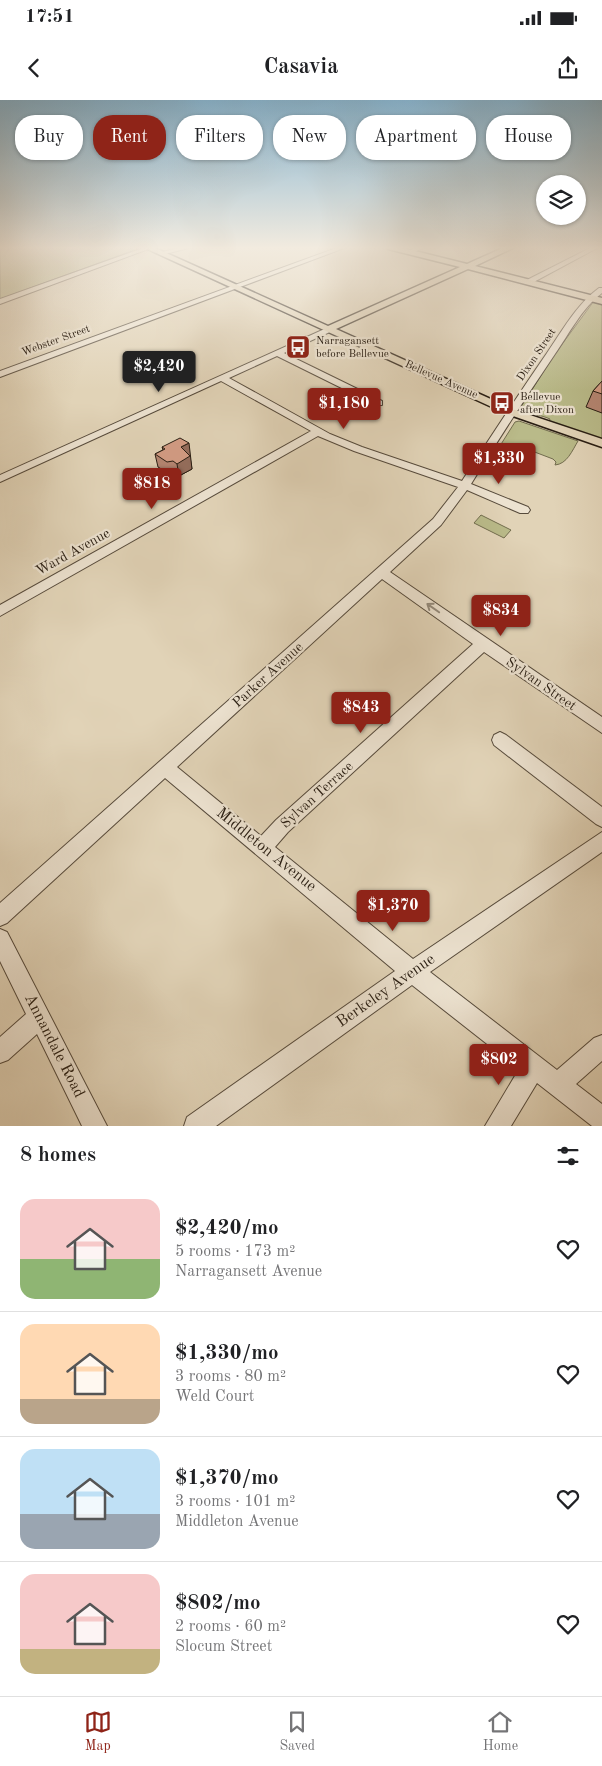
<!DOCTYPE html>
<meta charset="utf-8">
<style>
:root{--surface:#fff;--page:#f2f2f2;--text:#202124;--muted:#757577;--line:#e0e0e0;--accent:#8f2418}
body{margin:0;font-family:"Old Standard TT",serif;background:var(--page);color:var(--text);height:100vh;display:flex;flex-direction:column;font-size:19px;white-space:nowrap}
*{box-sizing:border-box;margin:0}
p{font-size:16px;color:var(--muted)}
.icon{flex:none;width:28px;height:28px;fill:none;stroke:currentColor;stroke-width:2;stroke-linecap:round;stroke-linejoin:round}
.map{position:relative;height:1026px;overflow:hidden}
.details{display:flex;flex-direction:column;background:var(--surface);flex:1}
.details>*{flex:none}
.hud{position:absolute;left:15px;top:15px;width:572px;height:45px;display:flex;gap:10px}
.fabs{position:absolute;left:536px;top:75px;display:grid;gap:10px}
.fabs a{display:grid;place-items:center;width:50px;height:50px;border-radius:50%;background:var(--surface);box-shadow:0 1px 4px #0004;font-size:25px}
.price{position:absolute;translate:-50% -42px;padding:0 11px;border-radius:5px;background:var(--accent);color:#fff;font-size:16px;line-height:32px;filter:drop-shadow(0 1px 2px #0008)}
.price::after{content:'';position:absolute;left:50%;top:30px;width:15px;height:11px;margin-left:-8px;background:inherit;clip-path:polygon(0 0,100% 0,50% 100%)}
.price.active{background:#222;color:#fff}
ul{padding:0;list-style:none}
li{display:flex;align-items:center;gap:15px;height:125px;padding:0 20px}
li+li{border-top:1px solid var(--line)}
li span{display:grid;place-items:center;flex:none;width:140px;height:100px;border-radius:15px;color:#555}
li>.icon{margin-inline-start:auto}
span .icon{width:60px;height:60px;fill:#fffc;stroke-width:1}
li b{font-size:21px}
h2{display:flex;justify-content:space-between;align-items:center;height:60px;padding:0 20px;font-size:21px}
.tag{padding:0 18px;border-radius:20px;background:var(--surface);box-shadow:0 1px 4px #0004;font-size:18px;line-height:45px}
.tag.active{background:var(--accent);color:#fff}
.status{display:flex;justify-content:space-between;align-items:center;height:35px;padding:0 25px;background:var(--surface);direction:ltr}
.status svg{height:14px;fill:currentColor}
header{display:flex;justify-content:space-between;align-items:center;height:65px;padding:0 20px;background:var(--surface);font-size:22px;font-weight:600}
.tab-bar{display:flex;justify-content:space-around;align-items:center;height:70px;border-top:1px solid var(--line);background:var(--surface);font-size:14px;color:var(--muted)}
.tab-bar a{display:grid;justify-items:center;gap:2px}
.tab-bar .active{color:var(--accent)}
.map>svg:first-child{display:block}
.green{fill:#b9ba89;stroke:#716c4e}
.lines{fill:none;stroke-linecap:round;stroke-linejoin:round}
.minor-casing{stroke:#574b3c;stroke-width:2}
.major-casing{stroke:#291e13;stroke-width:3}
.minor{fill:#ece2d0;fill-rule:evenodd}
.major{fill:#e1d3b7;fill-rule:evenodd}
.wall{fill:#b58672;stroke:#291e13}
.shaded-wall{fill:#946d5c;stroke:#291e13}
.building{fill:#d39c84;stroke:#291e13}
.oneway{stroke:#948a7b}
.labels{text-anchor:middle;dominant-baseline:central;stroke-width:4.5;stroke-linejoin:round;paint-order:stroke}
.far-street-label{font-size:11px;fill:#291e13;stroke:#ece2d0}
.far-poi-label{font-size:11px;fill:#291e13;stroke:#ece2d0;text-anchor:start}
.street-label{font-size:14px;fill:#291e13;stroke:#ece2d0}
.near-street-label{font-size:16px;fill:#291e13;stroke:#ece2d0}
</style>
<div class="status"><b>17:51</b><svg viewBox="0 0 49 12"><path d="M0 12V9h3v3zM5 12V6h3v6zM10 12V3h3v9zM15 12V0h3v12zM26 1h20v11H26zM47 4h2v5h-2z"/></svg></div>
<header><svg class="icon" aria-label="back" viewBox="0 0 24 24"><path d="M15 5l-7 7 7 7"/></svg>Casavia<svg class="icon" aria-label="share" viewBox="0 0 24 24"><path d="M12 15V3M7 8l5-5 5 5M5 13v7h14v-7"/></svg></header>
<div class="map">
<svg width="602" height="1026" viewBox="0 0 602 1026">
<rect width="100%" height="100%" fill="#e1d3b7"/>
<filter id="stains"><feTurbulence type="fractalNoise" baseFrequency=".004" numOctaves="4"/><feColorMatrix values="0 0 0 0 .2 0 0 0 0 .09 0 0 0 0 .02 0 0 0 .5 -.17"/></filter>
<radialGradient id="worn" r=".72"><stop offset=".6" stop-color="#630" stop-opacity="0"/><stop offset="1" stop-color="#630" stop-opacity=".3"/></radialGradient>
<g class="green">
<path d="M0 147H138L140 148 0 199Z"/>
<path d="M594 201 602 203V341L549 322 550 319C539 314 530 315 519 310L554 255Z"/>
<path d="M519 321 578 341C572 351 567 364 555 365L556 362 553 359 532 351 523 356 498 349 515 322Z"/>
<path d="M481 415 511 430 504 438 474 423Z"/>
</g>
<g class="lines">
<defs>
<g id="minor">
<path d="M146 147 151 148 0 204V199Z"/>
<path d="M182 147H193L161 155 158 153Z"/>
<path d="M339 147H347L0 277V271Z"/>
<path d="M417 147H425L412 153 407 152Z"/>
<path d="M592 147H599L530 184 523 182Z"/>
<path d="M599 188H602V193C582 208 569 234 555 254 526 297 498 340 471 384L528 407 530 410 528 413H520L467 390 441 425 390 472 602 617V633L484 552 288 732 275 747 413 859 602 732V752L430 872 557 970 594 938 602 935V961L576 984 602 1004V1026H592L537 983 511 1026H485L519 969 412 885 216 1026H184L187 1017 395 871 165 678 7 823 0 826V803L433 419 458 387 354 351 318 336 0 516V505L311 331 221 281 0 382V375L329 227 333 229 332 231 284 253 382 301V305H376L277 256 229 278 330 334 362 347 462 381C490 338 518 295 547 253 562 231 577 204 599 188ZM382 479 473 544 276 720 261 736 177 667Z"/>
<path d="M500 632 506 635 602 707V727L596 724 494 645 492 640 494 635Z"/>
<path d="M0 829 7 832 107 1026H82L37 934 8 960 0 963V937L26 914 0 861Z"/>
</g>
<path id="major" d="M143 147H153L328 226 460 167 388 149 387 147H399L467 164 505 147H515L475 166 602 198V204L468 169 336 229 515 310 602 339V347L507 314Z"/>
</defs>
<use href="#minor" class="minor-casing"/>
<use href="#major" class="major-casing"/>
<use href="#minor" class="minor"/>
<use href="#major" class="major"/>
</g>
<g class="wall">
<path d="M602 281V313L586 307 593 291Z"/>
<path d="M162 347 191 356 190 357 192 369 179 376 176 374H170L158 367 155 354 163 350Z"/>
</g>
<path class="shaded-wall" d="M189 343 192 369 179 376 177 364 181 347Z"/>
<g class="building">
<path d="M602 281V294L593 291Z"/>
<path d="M180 338 189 343 181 347 190 356 177 364 173 361 167 362 155 354 165 349 162 347Z"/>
</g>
<defs><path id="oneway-shaft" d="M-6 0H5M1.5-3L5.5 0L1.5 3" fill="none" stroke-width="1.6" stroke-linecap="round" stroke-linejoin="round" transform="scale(1.25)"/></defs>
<use class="oneway" href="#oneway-shaft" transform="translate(433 508) rotate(-145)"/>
<linearGradient id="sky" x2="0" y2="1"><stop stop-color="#86b5d2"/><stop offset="0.51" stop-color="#f2ebdf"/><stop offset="1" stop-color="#f2ebdf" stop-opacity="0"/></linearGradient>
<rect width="602" height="290" fill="url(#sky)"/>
<defs>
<symbol id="bus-square" viewBox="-11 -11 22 22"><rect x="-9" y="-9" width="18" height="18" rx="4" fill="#8f2418" stroke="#ece2d0"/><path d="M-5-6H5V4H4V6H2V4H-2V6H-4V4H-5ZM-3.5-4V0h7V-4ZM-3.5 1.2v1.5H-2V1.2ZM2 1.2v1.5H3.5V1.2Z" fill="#fff"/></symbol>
</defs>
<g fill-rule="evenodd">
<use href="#bus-square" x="284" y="233" width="28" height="28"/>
<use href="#bus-square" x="488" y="289" width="28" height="28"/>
</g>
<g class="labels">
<g class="far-street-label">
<text transform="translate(56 241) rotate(-20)">Webster Street</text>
<text transform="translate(537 255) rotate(-56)">Dixon Street</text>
<text transform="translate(441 280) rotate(24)">Bellevue Avenue</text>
</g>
<g class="far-poi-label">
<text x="316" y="241">Narragansett<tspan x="316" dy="13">before Bellevue</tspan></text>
<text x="520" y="297">Bellevue<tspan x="520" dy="13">after Dixon</tspan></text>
</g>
<g class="street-label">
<text transform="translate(73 452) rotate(-29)">Ward Avenue</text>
<text transform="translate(268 575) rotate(-42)">Parker Avenue</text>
<text transform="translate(541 584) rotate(35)">Sylvan Street</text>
<text transform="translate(317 695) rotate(-42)">Sylvan Terrace</text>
</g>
<g class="near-street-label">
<text transform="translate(266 750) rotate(39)">Middleton Avenue</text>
<text transform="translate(386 891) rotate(-35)">Berkeley Avenue</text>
<text transform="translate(54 946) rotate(63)">Annandale Road</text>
</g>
</g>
<rect width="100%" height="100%" filter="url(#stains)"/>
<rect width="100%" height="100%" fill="url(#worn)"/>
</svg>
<div class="fabs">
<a><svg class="icon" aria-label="layers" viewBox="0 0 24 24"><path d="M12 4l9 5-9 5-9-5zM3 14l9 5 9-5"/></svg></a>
</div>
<b class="price active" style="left:159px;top:293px">$2,420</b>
<b class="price" style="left:344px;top:330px">$1,180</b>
<b class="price" style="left:499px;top:385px">$1,330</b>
<b class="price" style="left:152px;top:410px">$818</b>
<b class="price" style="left:501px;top:537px">$834</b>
<b class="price" style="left:361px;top:634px">$843</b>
<b class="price" style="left:393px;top:832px">$1,370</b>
<b class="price" style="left:499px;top:986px">$802</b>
<div class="hud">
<a class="tag">Buy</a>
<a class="tag active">Rent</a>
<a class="tag">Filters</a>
<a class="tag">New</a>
<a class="tag">Apartment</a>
<a class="tag">House</a>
</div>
</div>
<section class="details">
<h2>8 homes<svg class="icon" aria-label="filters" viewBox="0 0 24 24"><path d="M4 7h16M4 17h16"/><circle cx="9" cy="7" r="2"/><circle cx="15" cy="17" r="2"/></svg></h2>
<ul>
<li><span style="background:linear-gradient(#f6c9c9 60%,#8fb573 0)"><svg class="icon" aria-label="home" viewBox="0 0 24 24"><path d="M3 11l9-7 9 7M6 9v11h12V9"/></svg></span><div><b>$2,420/mo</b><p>5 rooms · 173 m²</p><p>Narragansett Avenue</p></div><svg class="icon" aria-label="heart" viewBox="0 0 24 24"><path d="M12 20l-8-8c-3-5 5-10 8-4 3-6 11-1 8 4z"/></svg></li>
<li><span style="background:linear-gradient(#ffd9b3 75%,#b9a48a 0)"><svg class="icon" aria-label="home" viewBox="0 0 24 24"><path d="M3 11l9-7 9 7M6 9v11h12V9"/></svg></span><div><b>$1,330/mo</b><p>3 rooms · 80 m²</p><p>Weld Court</p></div><svg class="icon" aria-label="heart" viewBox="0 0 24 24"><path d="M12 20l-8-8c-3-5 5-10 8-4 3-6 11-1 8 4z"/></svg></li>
<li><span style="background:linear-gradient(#bfe0f5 65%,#9aa5b1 0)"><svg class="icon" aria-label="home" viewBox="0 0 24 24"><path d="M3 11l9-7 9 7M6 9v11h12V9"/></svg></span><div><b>$1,370/mo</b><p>3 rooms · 101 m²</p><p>Middleton Avenue</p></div><svg class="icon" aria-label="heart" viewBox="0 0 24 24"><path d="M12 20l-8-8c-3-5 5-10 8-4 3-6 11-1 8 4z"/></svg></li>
<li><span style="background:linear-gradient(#f6c9c9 75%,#c2b280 0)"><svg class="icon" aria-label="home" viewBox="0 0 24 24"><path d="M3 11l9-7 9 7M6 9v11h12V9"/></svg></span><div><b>$802/mo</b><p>2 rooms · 60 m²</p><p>Slocum Street</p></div><svg class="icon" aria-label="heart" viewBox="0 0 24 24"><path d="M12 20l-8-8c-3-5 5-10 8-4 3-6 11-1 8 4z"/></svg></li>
</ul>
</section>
<nav class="tab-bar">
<a class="active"><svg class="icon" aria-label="map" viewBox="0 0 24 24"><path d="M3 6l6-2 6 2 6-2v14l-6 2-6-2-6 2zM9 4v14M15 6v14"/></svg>Map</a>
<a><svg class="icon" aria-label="saved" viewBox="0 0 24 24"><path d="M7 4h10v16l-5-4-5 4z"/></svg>Saved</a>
<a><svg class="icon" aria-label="home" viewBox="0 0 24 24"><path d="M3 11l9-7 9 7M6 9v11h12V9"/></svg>Home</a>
</nav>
